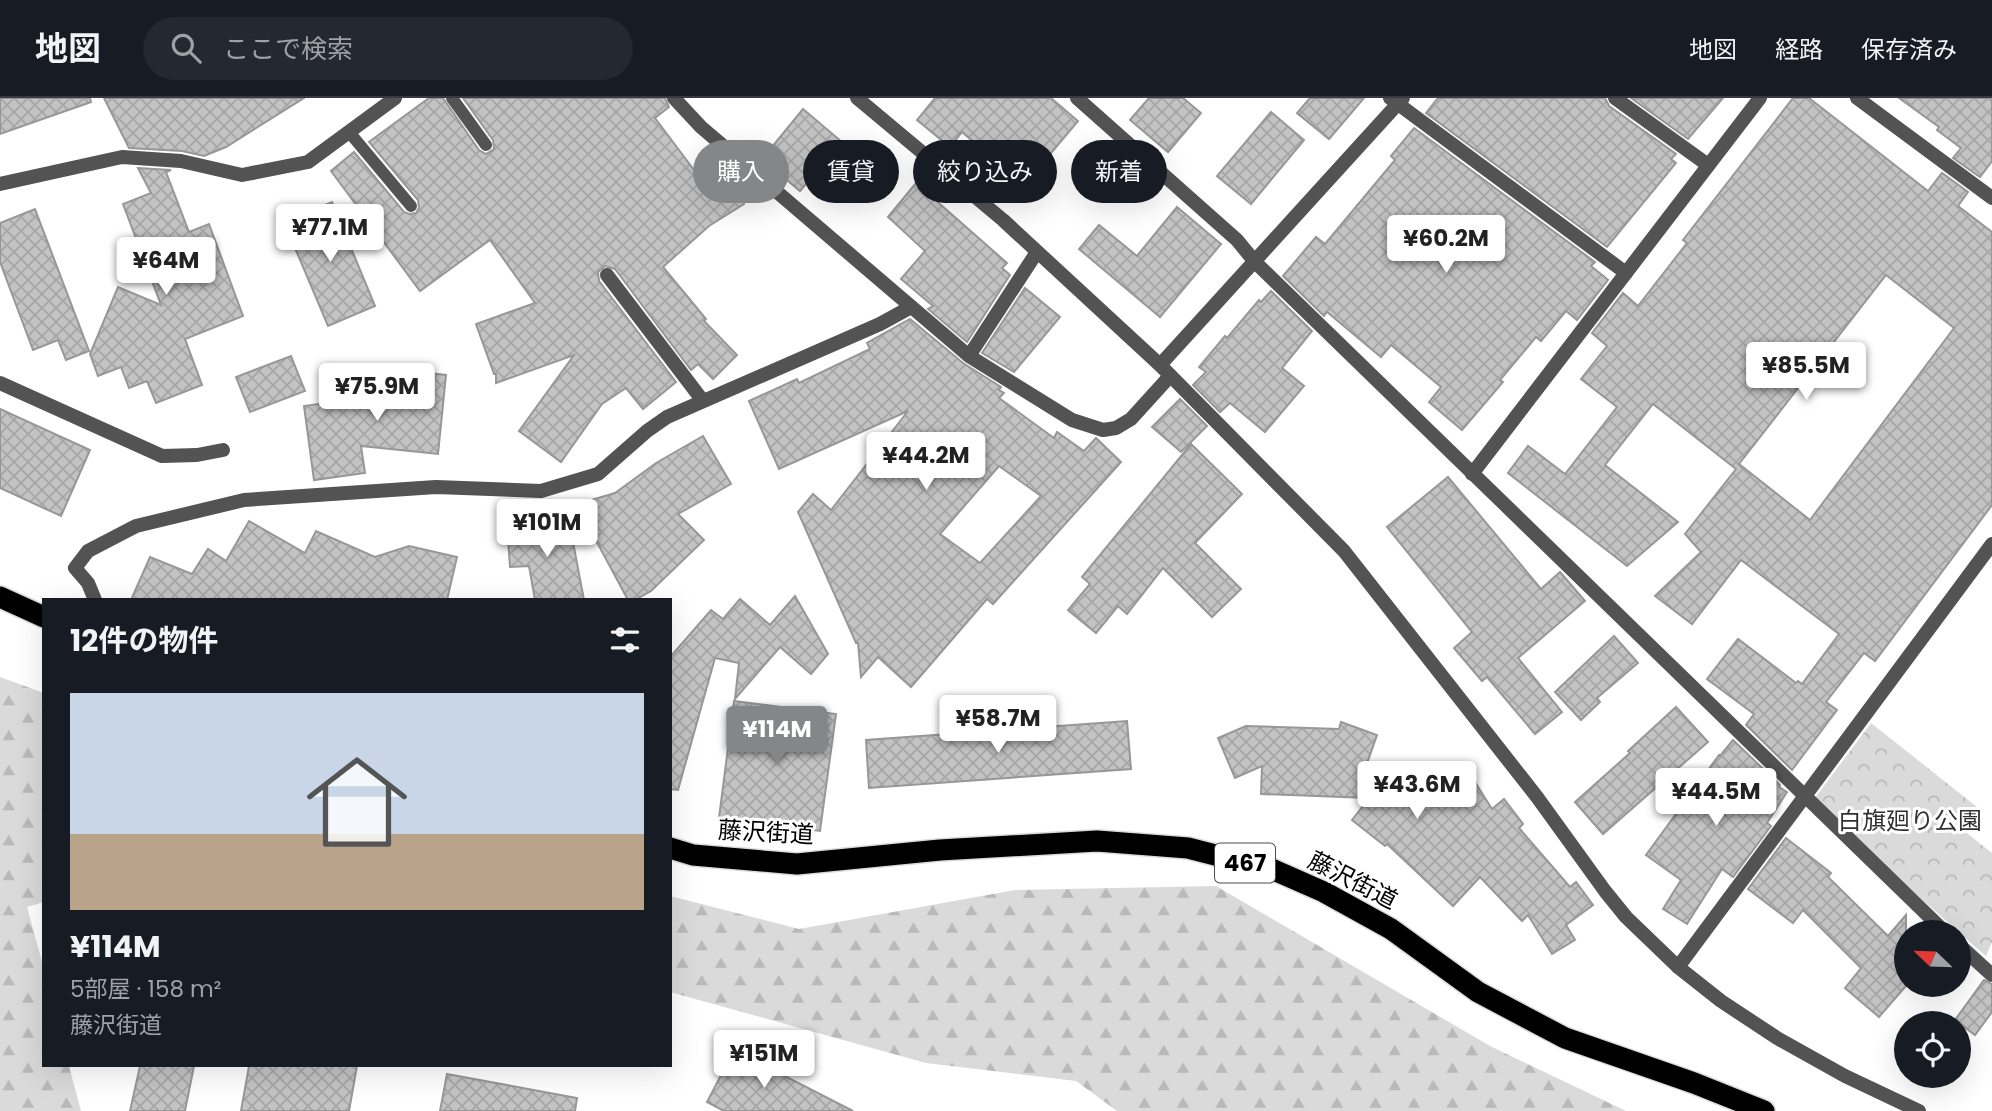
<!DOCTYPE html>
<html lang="ja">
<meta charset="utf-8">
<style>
:root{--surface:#171b24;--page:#242831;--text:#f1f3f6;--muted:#9ea1a6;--line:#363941;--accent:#858687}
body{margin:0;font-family:Poppins,"Noto Sans JP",sans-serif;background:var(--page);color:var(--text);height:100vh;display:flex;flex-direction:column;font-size:26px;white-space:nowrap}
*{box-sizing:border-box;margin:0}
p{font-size:23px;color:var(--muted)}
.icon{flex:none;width:38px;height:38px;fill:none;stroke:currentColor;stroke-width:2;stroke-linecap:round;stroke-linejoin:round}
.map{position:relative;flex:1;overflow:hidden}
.details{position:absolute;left:42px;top:500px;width:630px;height:469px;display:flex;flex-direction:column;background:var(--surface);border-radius:0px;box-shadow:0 7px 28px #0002}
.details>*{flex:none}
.top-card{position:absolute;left:693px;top:42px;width:665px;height:63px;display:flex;gap:14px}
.needle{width:46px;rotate:293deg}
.tools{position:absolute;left:1894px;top:822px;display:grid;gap:14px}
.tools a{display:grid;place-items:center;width:77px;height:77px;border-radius:50%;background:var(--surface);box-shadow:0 7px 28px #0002;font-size:35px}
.price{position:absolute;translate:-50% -60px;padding:0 16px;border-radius:7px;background:#fff;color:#222;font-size:23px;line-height:46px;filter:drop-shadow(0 2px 4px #0008)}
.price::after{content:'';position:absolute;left:50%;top:42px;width:21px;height:16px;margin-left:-10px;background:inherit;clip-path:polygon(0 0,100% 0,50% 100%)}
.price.selected{background:var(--accent);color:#fff}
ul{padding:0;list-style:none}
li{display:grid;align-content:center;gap:14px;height:371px;padding:0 28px}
li span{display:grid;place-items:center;height:217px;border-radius:0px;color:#555}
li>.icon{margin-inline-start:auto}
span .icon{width:126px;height:126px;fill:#fffc;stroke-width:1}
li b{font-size:30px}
h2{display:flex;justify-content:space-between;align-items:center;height:84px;padding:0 28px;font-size:30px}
.tag{padding:0 24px;border-radius:32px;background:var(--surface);box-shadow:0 7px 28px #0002;font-size:24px;line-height:63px}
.tag.selected{background:var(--accent);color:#fff}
header{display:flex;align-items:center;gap:42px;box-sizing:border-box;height:98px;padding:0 35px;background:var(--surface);border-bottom:2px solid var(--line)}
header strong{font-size:33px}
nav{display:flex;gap:38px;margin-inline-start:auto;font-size:24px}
.search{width:490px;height:63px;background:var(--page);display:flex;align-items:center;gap:18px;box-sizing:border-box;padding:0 24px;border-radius:38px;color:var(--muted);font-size:26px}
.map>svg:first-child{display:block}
.forest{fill:url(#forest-firs)}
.park{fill:url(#park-crowns)}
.building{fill:url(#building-cross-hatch);stroke:#979797;stroke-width:2;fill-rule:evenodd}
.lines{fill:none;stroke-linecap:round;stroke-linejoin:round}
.highway-casing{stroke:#dbdbdb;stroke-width:24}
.lane{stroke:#535353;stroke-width:12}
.street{stroke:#535353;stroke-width:14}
.highway{stroke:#000;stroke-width:21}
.labels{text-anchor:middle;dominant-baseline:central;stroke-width:6;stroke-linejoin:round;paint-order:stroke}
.shield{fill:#fff;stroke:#4c4c4c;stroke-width:2}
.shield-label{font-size:23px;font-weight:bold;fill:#000}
.park-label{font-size:24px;fill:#313131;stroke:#fff}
.street-label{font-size:24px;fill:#000;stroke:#fff}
</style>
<header>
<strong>地図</strong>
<div class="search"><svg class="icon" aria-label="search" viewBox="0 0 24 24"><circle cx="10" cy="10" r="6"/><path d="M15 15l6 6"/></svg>ここで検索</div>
<nav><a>地図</a><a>経路</a><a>保存済み</a></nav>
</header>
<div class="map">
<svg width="1992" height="1013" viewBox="0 0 1992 1013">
<defs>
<pattern id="forest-firs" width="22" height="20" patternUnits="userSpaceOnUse" patternTransform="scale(1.75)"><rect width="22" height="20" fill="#dadada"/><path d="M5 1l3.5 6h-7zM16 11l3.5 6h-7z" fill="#b9b9b9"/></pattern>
<pattern id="park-crowns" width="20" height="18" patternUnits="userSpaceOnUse" patternTransform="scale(1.75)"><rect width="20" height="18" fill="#dadada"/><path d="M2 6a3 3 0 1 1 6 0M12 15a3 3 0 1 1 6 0" fill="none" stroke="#b9b9b9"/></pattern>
<pattern id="building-cross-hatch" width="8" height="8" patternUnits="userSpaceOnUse" patternTransform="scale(1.75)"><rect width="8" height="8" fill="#c3c3c3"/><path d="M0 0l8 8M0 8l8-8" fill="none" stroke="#a6a6a6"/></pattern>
</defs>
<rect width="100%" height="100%" fill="#fff"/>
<g class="forest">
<path d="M0 579 44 595V804L27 809 44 871V968H69L81 1013H0Z"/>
<path d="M1216 788 1490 948 1626 1013H1117L1076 983 926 965 670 894V798L799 831 1015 792Z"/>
</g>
<path class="park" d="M1871 625 1977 709 1963 732 1992 755V844L1986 858 1812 704Z"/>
<g class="building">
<path d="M0 0H90L91 4 0 36Z"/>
<path d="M104 0H304L226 49 204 58 182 53 129 50Z"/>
<path d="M429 0H443L479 52 486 56 494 51 493 42 463 0H665L669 9 655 20 706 88 725 76 744 106 709 128 663 169 706 221 704 223 737 257 713 281 698 266 691 272 615 171 605 168 598 174 599 183 676 284 643 311 626 290 602 306 561 364 519 333 574 257 496 285V276H494L476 226 535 205 490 142 420 193 331 73 354 54 404 114 409 116 416 115 419 110 418 102 369 44Z"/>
<path d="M935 0H1051L1078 23 1024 87 962 34 950 49 917 22Z"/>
<path d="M1149 0H1183L1201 15 1168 54 1130 22Z"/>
<path d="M1310 0H1364L1329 41 1297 15Z"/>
<path d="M1438 0H1605L1609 8 1676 56 1671 61 1676 65 1607 149 1426 15Z"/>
<path d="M1631 0H1723L1688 41Z"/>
<path d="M1793 0H1809L1928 93 1942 75 1968 94 1958 108 1992 134V407L1875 563 1864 555 1826 604 1837 612 1792 672 1746 627 1754 616 1707 581 1738 541 1796 585 1798 583 1802 586 1839 536 1741 462 1692 526 1655 498 1701 454 1685 436 1736 371 1653 306 1605 367 1678 424 1627 468 1508 375 1528 348 1565 376 1617 309 1581 281 1607 248 1592 235 1623 195 1638 208 1687 145 1683 142ZM1886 177 1954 230 1810 422 1739 366Z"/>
<path d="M1899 0H1992V63L1980 79 1953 60 1961 50 1937 32 1939 29Z"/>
<path d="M803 11 842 44 800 93 762 61Z"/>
<path d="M1271 14 1304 42 1251 106 1217 78Z"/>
<path d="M1414 30 1595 164 1591 168 1608 182 1577 222 1566 213 1541 243 1536 239 1500 282 1503 284 1462 332 1429 304 1441 289 1391 247 1381 259 1327 214 1324 218 1283 178 1316 139 1325 146 1395 62 1391 58Z"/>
<path d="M138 70 171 72 166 74 189 134 209 126 243 218 185 241 202 287 156 305 147 283 129 290 121 269 98 278 90 256 118 189 161 207 123 106 151 95Z"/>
<path d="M916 85 1007 165 1002 170 1010 177 967 244 928 211 933 208 901 181 925 153 888 119Z"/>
<path d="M332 104 375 208 328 228 284 124Z"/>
<path d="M1177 109 1221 146 1160 219 1079 151 1099 127 1137 158Z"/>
<path d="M35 111 89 253 66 262 58 242 33 252 0 164V125Z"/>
<path d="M1025 190 1060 219 1014 274 982 255Z"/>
<path d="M1271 193 1312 233 1282 270 1304 288 1265 334 1230 305 1220 314 1193 287 1206 274 1199 269 1225 238 1227 240 1259 202 1261 204Z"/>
<path d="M910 221 963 265 1001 289 999 292 1004 295 999 300 1054 340 1057 334 1084 353 1096 340 1121 364 993 506 987 501 911 589 878 559 861 579 858 545H856L798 414 813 396 831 412 908 313 779 371 749 303 797 281 799 285 870 251 867 245ZM999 368 1041 398 980 465 940 436Z"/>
<path d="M291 258 305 293 250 314 236 279Z"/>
<path d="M379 270 446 277 438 356 361 348 365 375 314 382 304 308 376 298Z"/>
<path d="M1180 301 1207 328 1181 354 1152 329Z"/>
<path d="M0 311 90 352 61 418 0 390Z"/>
<path d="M703 338 731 386 678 416 704 442 651 493 635 502H628L585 422 594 421 588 403 615 395 656 365Z"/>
<path d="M1191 346 1242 396 1195 445 1241 491 1212 519 1163 470 1127 516 1118 508 1096 535 1068 512 1090 486 1082 479Z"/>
<path d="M1448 379 1541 491 1560 474 1585 503 1518 560 1562 614 1535 636 1487 579 1482 583 1454 550 1472 534 1387 429Z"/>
<path d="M249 423 305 455 316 433 375 459 409 448 457 459 447 502H131L150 459 192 476 208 451 226 463Z"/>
<path d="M569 423 584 502H535L529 468 510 469 507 427Z"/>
<path d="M795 498 828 556 811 576 780 549 735 601 739 565 715 560 678 692 670 691V559L711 512 723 521 740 501 770 527Z"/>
<path d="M1614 538 1638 565 1597 600 1600 604 1581 622 1555 594Z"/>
<path d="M734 603 836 616 820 733 719 720Z"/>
<path d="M1676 609 1708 644 1603 736 1575 704 1630 655 1628 653Z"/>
<path d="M1127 623 1131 671 869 690 866 642Z"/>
<path d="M1341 624 1377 637 1365 671 1409 706 1466 670 1492 711 1504 701 1523 726 1519 730 1570 789 1576 784 1593 807 1566 827 1575 842 1552 856 1528 817 1522 823 1480 779 1453 808 1387 746 1385 748 1352 722 1369 700 1261 696 1262 668 1235 680 1218 640 1246 628 1339 631Z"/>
<path d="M1733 642 1780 687 1779 689 1787 694 1767 725 1771 728 1733 779 1722 771 1687 826 1663 811 1681 782 1646 757 1719 657 1720 658Z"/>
<path d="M1786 740 1831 775 1828 779 1888 838 1906 817V888L1879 919 1845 890 1861 870 1803 812 1793 825 1748 791Z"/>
<path d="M1984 882 1992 886V914L1975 937 1955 922Z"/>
<path d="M734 952 853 1013H724L707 1004Z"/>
<path d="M140 968H194L185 1013H130Z"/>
<path d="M249 968H357L349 1013H241Z"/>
<path d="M447 976 577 1000 575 1013H440Z"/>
</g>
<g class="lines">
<defs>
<g id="highway">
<path d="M0 499 44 519"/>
<path d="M670 750 693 757 797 766 940 752 1097 743 1188 750 1274 772 1324 794 1391 831 1478 894 1565 940 1694 985 1764 1013"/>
</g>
</defs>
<use href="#highway" class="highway-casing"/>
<g class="lane">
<path d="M452 0 486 47"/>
<path d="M349 34 411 108"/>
</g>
<g class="street">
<path d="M674 0 701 29 969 258 1072 322 1103 332 1116 330 1131 321 1170 278"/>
<path d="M857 0 1003 122 1160 267 1344 453 1537 699 1605 793 1626 819 1678 869 1721 903 1777 940 1845 978 1919 1013"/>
<path d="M1077 0 1237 142 1255 164 1946 835"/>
<path d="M1390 0 1626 175"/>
<path d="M1615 0 1708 67"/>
<path d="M1857 0 1992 100"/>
<path d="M0 86 122 59 181 63 242 77 308 64 395 0"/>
<path d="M607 177 703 303"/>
<path d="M969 258 1037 154"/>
<path d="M1160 267 1403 0"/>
<path d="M0 285 162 358 197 357 223 352"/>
<path d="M1472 376 1760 0"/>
<path d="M95 502 88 485 75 470 88 453 136 428 244 402 436 389 541 393 598 376 647 333 667 319 880 226 911 209"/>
<path d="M1958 846 1992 877"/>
<path d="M1678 869 1992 446"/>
</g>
<use href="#highway" class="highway"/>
</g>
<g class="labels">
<rect class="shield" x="1215" y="745.5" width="60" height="39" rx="5"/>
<g class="shield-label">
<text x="1245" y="765">467</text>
</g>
<g class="park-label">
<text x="1910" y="722">白旗廻り公園</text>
</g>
<g class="street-label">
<text transform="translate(766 734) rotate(3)">藤沢街道</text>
<text transform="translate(1353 782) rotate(27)">藤沢街道</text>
</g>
</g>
</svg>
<div class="tools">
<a><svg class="needle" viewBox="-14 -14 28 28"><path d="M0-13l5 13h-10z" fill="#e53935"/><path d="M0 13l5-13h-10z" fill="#9ea1a6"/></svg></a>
<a><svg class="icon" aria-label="locate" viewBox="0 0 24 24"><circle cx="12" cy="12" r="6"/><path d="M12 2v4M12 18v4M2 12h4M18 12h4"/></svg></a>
</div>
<b class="price" style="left:330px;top:166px">¥77.1M</b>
<b class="price" style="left:1446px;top:177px">¥60.2M</b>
<b class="price" style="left:166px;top:199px">¥64M</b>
<b class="price" style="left:1806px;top:304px">¥85.5M</b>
<b class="price" style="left:377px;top:325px">¥75.9M</b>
<b class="price" style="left:926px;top:394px">¥44.2M</b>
<b class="price" style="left:547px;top:461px">¥101M</b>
<b class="price" style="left:998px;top:657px">¥58.7M</b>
<b class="price selected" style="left:777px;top:668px">¥114M</b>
<b class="price" style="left:1417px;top:723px">¥43.6M</b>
<b class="price" style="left:1716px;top:730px">¥44.5M</b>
<b class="price" style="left:764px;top:992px">¥151M</b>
<div class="top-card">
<a class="tag selected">購入</a>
<a class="tag">賃貸</a>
<a class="tag">絞り込み</a>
<a class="tag">新着</a>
</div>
<section class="details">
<h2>12件の物件<svg class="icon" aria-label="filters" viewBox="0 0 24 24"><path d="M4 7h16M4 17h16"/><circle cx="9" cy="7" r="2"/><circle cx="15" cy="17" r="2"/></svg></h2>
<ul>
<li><span style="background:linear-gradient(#c9d6e8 65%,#b9a48a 0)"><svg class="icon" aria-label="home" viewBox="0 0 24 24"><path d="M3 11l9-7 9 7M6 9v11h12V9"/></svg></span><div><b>¥114M</b><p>5部屋 · 158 m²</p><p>藤沢街道</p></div></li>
</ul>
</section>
</div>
